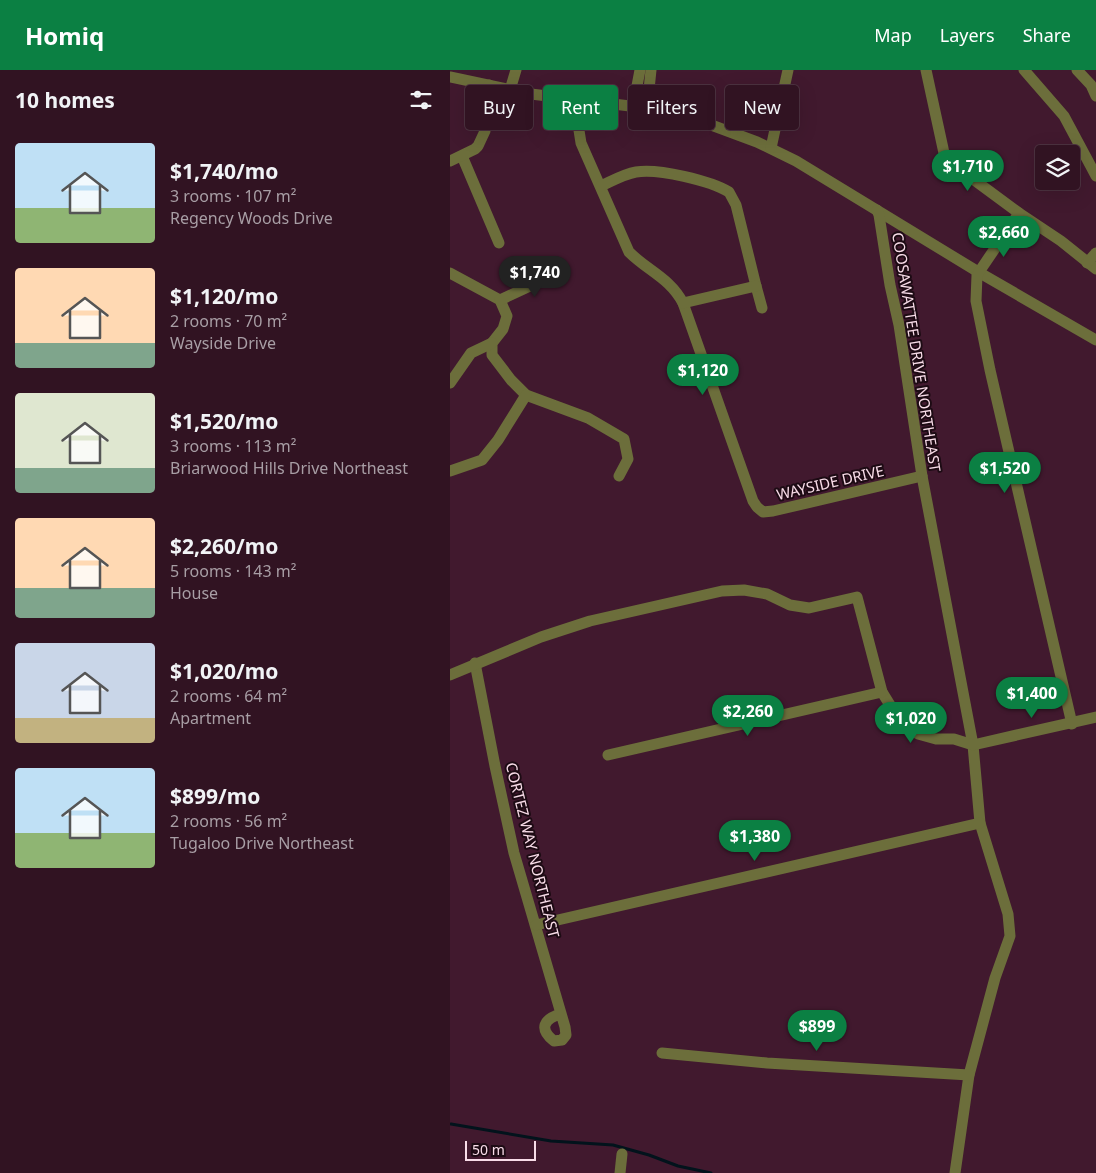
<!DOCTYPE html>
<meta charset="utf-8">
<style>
:root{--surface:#311322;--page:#3d202f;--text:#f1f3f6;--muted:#a89ea5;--line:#4c3240;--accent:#0b8043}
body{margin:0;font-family:"Noto Sans",sans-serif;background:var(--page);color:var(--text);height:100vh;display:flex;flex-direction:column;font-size:19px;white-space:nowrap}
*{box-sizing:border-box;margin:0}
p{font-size:16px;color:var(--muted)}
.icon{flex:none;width:28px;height:28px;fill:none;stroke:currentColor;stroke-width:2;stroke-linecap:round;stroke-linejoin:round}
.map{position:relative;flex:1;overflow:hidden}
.sheet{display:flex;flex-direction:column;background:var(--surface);width:450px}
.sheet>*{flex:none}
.top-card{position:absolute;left:15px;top:15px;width:475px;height:45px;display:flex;gap:10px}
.tools{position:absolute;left:585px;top:75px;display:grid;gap:10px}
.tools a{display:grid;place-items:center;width:45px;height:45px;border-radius:5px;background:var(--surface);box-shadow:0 5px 20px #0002,0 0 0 1px var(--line);font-size:25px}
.scale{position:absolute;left:15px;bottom:12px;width:71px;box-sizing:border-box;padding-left:5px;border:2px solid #f8dce8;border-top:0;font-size:14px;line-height:18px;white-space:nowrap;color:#f8dce8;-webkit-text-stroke:4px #1d0b14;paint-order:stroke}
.price{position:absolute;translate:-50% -42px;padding:0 11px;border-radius:18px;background:var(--accent);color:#fff;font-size:16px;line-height:32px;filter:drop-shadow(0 1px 2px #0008)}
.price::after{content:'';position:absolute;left:50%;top:30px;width:15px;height:11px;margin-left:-8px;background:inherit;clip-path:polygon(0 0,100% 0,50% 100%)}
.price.current{background:#222;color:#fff}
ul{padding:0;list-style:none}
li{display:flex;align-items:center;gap:15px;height:125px;padding:0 15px}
li span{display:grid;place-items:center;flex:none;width:140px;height:100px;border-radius:5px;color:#555}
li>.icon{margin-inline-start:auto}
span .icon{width:60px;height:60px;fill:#fffc;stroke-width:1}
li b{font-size:21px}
h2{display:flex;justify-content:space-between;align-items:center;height:60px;padding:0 15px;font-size:21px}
.chip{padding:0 18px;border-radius:5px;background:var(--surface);box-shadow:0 5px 20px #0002,0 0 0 1px var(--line);font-size:18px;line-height:45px}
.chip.current{background:var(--accent);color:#fff}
header{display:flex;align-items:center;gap:30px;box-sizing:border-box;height:70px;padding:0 25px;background:var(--accent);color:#fff}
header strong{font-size:24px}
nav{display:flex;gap:28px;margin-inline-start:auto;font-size:18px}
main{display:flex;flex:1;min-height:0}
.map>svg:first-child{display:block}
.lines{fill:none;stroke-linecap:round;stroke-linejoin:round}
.stream{stroke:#02131c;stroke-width:3}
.minor{stroke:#6c6e3b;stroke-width:11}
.labels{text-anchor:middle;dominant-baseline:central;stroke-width:4;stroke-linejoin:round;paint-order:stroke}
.street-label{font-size:15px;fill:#f8dce8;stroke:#1d0b14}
</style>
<header>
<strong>Homiq</strong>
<nav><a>Map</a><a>Layers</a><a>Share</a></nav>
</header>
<main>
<section class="sheet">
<h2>10 homes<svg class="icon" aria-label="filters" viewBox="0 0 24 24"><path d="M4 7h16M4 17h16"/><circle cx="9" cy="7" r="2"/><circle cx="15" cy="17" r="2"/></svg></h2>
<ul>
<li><span style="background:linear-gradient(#bfe0f5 65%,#8fb573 0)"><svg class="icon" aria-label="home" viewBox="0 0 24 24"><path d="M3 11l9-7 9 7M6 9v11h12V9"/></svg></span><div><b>$1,740/mo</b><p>3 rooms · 107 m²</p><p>Regency Woods Drive</p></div></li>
<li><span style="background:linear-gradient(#ffd9b3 75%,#7fa58c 0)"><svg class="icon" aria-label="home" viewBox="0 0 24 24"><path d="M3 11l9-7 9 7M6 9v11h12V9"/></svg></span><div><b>$1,120/mo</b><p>2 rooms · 70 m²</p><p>Wayside Drive</p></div></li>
<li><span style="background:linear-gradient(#dfe7d0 75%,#7fa58c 0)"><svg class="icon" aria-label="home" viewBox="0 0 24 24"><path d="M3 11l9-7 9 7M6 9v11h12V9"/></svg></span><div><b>$1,520/mo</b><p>3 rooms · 113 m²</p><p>Briarwood Hills Drive Northeast</p></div></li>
<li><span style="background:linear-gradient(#ffd9b3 70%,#7fa58c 0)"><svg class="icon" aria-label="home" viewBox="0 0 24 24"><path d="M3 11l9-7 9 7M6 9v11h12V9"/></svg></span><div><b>$2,260/mo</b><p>5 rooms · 143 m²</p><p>House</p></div></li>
<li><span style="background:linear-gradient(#c9d6e8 75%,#c2b280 0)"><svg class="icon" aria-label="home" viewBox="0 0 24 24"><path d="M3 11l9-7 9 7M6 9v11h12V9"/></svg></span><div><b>$1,020/mo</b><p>2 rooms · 64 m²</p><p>Apartment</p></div></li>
<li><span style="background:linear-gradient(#bfe0f5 65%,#8fb573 0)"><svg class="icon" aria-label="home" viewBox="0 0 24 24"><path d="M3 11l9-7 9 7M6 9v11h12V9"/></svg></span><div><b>$899/mo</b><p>2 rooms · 56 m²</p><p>Tugaloo Drive Northeast</p></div></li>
</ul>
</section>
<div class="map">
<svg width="646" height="1103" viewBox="0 0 646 1103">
<rect width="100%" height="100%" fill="#41192e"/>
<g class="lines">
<path class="stream" d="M1 1054 101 1071 163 1075 199 1085 228 1096 261 1103"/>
<g class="minor">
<path d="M476 0 494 83 508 98 569 143 611 171 646 199"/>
<path d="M574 0 614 46 646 106"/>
<path d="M627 0 641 15 646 26"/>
<path d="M0 7 81 24 188 37 237 46 307 72 346 91 530 203 646 270"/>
<path d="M60 20 66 0"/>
<path d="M183 37 190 0"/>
<path d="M197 39 201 0"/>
<path d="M128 54 131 73 179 182C198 201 220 208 233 233L303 431 307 437 313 442 323 441 472 406"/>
<path d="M321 78 338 0"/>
<path d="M12 86 49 173"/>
<path d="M0 91 25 79 28 76 35 61 33 51 39 15"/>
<path d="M151 116C162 111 174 104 186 102 208 98 261 111 279 122L286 135 306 216 312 238"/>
<path d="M427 140 429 145 440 215 449 255 472 406 523 675 530 753 558 844 560 866 545 908 519 1005 505 1103"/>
<path d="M569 143 527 205 526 231 540 300 622 654"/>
<path d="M637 193 646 183"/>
<path d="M0 203 50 230 57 246 53 259 42 273V285L61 310 76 325 138 348 174 369 178 389 169 406"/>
<path d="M50 230 110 202"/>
<path d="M233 233 306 216"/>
<path d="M0 313 21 283 42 273"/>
<path d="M0 401 32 390 48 370 76 325"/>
<path d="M25 593 45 696 64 783 115 957 116 965 112 970 104 971C89 959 93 949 111 944"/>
<path d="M0 605 91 567 140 551 272 521 294 520 317 524 340 535 359 538 407 527 432 622 448 648 468 664 486 669H504L523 675 646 647"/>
<path d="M158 685 432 622"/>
<path d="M86 855 530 753"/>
<path d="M212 983 317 993 519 1005"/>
<path d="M170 1103 172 1084"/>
</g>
</g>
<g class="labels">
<g class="street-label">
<text transform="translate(467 282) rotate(81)">COOSAWATTEE DRIVE NORTHEAST</text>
<text transform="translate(380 412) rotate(-13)">WAYSIDE DRIVE</text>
<text transform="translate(83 780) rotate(76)">CORTEZ WAY NORTHEAST</text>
</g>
</g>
</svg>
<div class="tools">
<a><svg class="icon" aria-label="layers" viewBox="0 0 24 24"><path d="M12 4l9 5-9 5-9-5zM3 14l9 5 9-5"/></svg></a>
</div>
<div class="scale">50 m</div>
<b class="price" style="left:518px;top:122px">$1,710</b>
<b class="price" style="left:554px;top:188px">$2,660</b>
<b class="price current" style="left:85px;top:228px">$1,740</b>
<b class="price" style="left:253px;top:326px">$1,120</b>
<b class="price" style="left:555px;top:424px">$1,520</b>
<b class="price" style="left:582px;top:649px">$1,400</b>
<b class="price" style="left:298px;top:667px">$2,260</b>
<b class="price" style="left:461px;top:674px">$1,020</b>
<b class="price" style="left:305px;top:792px">$1,380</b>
<b class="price" style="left:367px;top:982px">$899</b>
<div class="top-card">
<a class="chip">Buy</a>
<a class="chip current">Rent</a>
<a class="chip">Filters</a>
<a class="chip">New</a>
</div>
</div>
</main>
